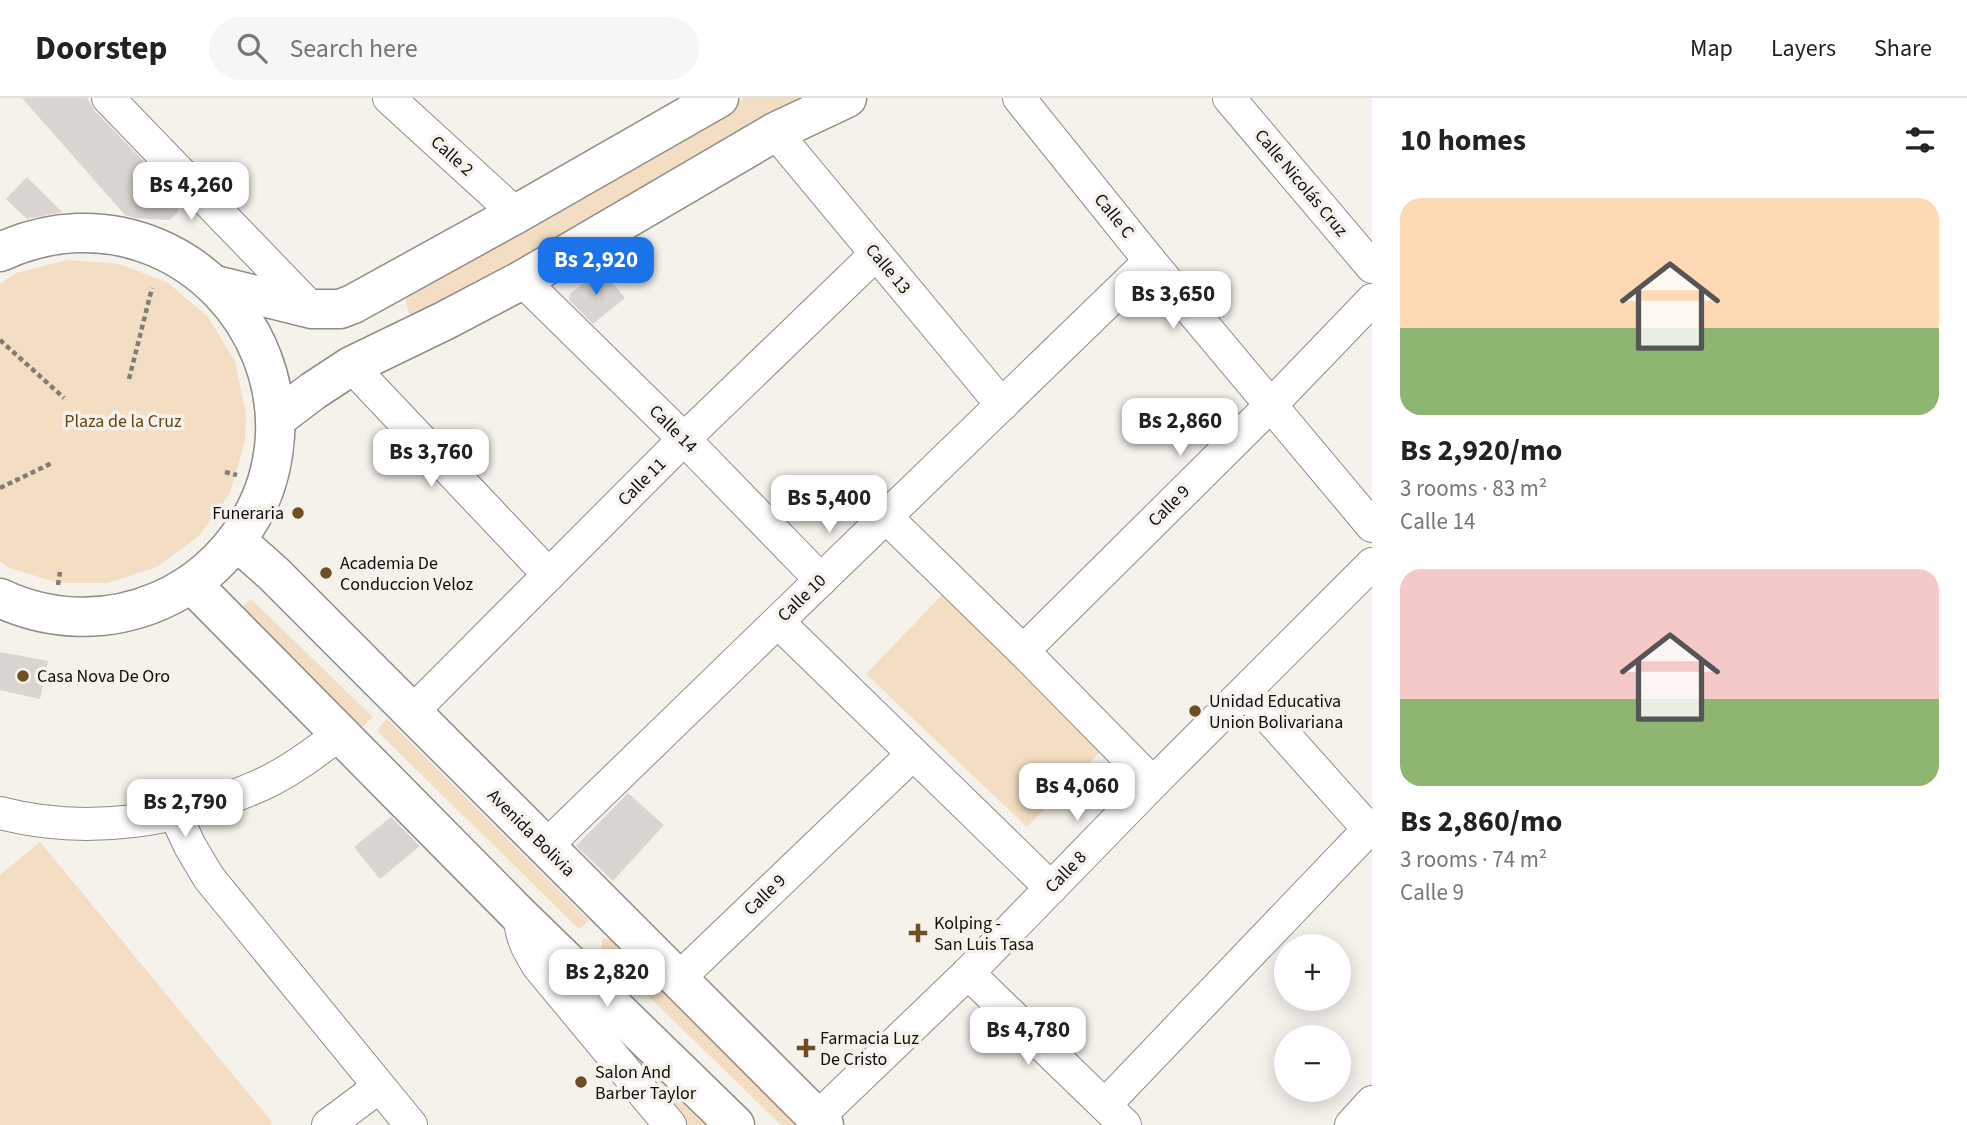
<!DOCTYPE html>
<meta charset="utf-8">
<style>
:root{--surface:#fff;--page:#f6f6f6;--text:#222;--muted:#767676;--line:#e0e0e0;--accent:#1a73e8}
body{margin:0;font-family:"Source Sans 3",sans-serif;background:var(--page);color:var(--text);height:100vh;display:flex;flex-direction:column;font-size:26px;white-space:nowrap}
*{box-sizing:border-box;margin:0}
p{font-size:23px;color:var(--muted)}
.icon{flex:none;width:38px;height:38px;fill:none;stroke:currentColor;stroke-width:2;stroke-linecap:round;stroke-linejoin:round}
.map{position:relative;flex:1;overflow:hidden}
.details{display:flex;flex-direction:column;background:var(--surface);width:595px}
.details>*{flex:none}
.controls{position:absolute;left:1274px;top:836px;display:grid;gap:14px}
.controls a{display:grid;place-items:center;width:77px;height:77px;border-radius:50%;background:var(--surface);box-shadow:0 4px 18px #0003;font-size:35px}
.price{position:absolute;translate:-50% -60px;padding:0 16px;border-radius:14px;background:#fff;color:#222;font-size:23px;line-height:46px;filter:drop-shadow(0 2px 4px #0008)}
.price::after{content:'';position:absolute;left:50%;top:42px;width:21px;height:16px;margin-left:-10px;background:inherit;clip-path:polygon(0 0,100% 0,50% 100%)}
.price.on{background:var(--accent);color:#fff}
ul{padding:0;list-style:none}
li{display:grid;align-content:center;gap:14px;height:371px;padding:0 28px}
li span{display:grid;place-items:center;height:217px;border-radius:21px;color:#555}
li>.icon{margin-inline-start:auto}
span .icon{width:126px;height:126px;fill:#fffc;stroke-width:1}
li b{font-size:30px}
h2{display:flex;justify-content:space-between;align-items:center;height:84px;padding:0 28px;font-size:30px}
header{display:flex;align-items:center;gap:42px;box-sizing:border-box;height:98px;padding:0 35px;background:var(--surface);border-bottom:2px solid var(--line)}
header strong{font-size:33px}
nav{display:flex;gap:38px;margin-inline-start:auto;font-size:24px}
.search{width:490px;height:63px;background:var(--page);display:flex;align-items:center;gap:18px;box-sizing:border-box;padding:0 24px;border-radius:38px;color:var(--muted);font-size:26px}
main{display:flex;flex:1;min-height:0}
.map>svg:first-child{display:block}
.green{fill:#f3dec3}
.building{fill:#dad5d0}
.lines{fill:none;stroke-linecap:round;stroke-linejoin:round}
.minor-casing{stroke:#908c87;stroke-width:34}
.major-casing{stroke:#908c87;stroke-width:41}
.path{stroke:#807d79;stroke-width:4.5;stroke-dasharray:5 3.5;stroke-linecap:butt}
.minor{stroke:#fff;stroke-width:32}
.major{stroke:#fff;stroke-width:38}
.poi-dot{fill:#6e4f24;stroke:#f5f1eb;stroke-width:2.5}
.labels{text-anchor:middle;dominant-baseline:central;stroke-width:7;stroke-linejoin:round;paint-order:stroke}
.street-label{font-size:18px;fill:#100e0c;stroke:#f5f1eb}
.park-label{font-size:18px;fill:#664512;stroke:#f5f1eb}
.poi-label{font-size:18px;fill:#100e0c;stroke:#f5f1eb;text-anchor:start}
</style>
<header>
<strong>Doorstep</strong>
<div class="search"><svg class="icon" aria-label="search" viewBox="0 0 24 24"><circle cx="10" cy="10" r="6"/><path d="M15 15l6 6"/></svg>Search here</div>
<nav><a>Map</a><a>Layers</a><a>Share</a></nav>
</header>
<main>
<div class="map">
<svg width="1372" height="1027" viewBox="0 0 1372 1027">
<rect width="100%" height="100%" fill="#f5f1eb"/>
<g class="green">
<path d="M745 0H817L420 220 409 216 406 204 408 193 686 29Z"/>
<path d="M67 162 120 166 168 185 208 219 235 264 246 315 245 343 230 395 199 438 157 469 108 485H58L7 469 0 463V186L16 175Z"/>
<path d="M942 497 1103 651 1027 729 866 576Z"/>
<path d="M251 501 373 619 362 629 241 511Z"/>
<path d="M387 621 589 823 579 831 377 633Z"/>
<path d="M40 744 273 1025 270 1027H0V777Z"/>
<path d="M602 841H613L803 1027H781L602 853Z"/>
<path d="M566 874 718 1027H684Z"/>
</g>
<g class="building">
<path d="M22 0H87L95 13 178 99V114L170 122 135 120 125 117Z"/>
<path d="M27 79 62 114 27 121 6 101Z"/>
<path d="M601 171 625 200 593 226 569 202 570 196Z"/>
<path d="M0 554 48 563 40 601 0 592Z"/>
<path d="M628 695 664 727 613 783 576 748Z"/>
<path d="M391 719 420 748 380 781 354 749Z"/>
</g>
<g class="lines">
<defs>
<g id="minor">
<path d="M108 0 312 211"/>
<path d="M389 0 516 116"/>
<path d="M1019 0 1150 163 1372 428"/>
<path d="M1229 0 1372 169"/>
<path d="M775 34 1002 307"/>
<path d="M522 182 684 341 821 482"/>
<path d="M351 268 549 477"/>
<path d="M886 419 1023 553 1153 685"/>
<path d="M778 524 1051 790"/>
<path d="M1023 553 1270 308 1372 202"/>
<path d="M1246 594 1372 735"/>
<path d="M411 615 684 341 876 156"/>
<path d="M0 715C88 738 183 723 265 685 292 672 317 653 341 635"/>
<path d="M175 716 190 748 209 780 411 1027"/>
<path d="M545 749 1150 163"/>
<path d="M519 817C522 841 526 848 538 868L670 1027"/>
<path d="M968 875 1125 1027"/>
<path d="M678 881 913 656"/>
<path d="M1105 1007 1369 731"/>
<path d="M817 1020 968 875 1153 685 1372 466"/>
<path d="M328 1027 379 989"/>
<path d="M1351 1027 1372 1004"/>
</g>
<g id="major">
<path d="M0 154C24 143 50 136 77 135 189 131 280 227 275 338 273 370 264 401 246 428 225 461 196 487 159 503 108 525 51 524 0 500"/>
<path d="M215 187 312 211H340L353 206 516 116 719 0"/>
<path d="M276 321 313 293 351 268 444 223 522 182 775 34 847 0"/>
<path d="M237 443 274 476 824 1027"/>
<path d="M192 486 519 817 735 1027"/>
</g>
</defs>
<use href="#minor" class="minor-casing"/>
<use href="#major" class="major-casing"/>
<g class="path">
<path d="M0 242 64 300"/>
<path d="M129 281 152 190"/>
<path d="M225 374 237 377"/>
<path d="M0 390 52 365"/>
<path d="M58 487 60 474"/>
</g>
<use href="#minor" class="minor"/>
<use href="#major" class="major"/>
</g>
<g class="poi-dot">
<circle cx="298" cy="415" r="7"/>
<circle cx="326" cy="475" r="7"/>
<circle cx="23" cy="578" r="7"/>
<circle cx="1195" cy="613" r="7"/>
<path d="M914.5 824.5h7v7h7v7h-7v7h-7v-7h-7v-7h7z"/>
<path d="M802.5 939.5h7v7h7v7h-7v7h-7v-7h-7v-7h7z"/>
<circle cx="581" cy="984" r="7"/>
</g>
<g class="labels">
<g class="street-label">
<text transform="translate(452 58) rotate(42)">Calle 2</text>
<text transform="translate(1301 85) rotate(50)">Calle Nicolás Cruz</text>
<text transform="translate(1114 118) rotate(51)">Calle C</text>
<text transform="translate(888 171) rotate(50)">Calle 13</text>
<text transform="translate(673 331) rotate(45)">Calle 14</text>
<text transform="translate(642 384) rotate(-45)">Calle 11</text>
<text transform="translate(1169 408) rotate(-45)">Calle 9</text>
<text transform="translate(802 500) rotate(-44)">Calle 10</text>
<text transform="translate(531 735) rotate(45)">Avenida Bolivia</text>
<text transform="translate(1066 774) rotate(-46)">Calle 8</text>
<text transform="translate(765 797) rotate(-44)">Calle 9</text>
</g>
<g class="park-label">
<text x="123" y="323">Plaza de la Cruz</text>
</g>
<g class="poi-label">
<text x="284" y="415" text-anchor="end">Funeraria</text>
<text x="340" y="465">Academia De<tspan x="340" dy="21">Conduccion Veloz</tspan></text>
<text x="37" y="578">Casa Nova De Oro</text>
<text x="1209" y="603">Unidad Educativa<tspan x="1209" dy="21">Union Bolivariana</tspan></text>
<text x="934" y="825">Kolping -<tspan x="934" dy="21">San Luis Tasa</tspan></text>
<text x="820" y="940">Farmacia Luz<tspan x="820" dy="21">De Cristo</tspan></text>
<text x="595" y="974">Salon And<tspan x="595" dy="21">Barber Taylor</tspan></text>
</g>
</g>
</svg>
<div class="controls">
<a>+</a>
<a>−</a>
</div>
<b class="price" style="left:191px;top:124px">Bs 4,260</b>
<b class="price on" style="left:596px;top:199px">Bs 2,920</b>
<b class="price" style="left:1173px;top:233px">Bs 3,650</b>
<b class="price" style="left:1180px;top:360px">Bs 2,860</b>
<b class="price" style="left:431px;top:391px">Bs 3,760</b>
<b class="price" style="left:829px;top:437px">Bs 5,400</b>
<b class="price" style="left:1077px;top:725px">Bs 4,060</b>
<b class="price" style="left:185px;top:741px">Bs 2,790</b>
<b class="price" style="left:607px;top:911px">Bs 2,820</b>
<b class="price" style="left:1028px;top:969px">Bs 4,780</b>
</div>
<section class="details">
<h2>10 homes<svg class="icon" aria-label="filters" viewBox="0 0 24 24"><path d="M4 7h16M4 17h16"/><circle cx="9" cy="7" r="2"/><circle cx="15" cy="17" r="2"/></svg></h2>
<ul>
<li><span style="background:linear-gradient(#ffd9b3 60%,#8fb573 0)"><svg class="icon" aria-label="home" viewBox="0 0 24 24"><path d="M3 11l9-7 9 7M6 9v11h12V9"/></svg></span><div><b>Bs 2,920/mo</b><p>3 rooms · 83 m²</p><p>Calle 14</p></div></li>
<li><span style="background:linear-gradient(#f6c9c9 60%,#8fb573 0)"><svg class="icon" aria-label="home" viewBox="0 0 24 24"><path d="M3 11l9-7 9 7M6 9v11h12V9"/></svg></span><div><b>Bs 2,860/mo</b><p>3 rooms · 74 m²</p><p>Calle 9</p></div></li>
</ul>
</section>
</main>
